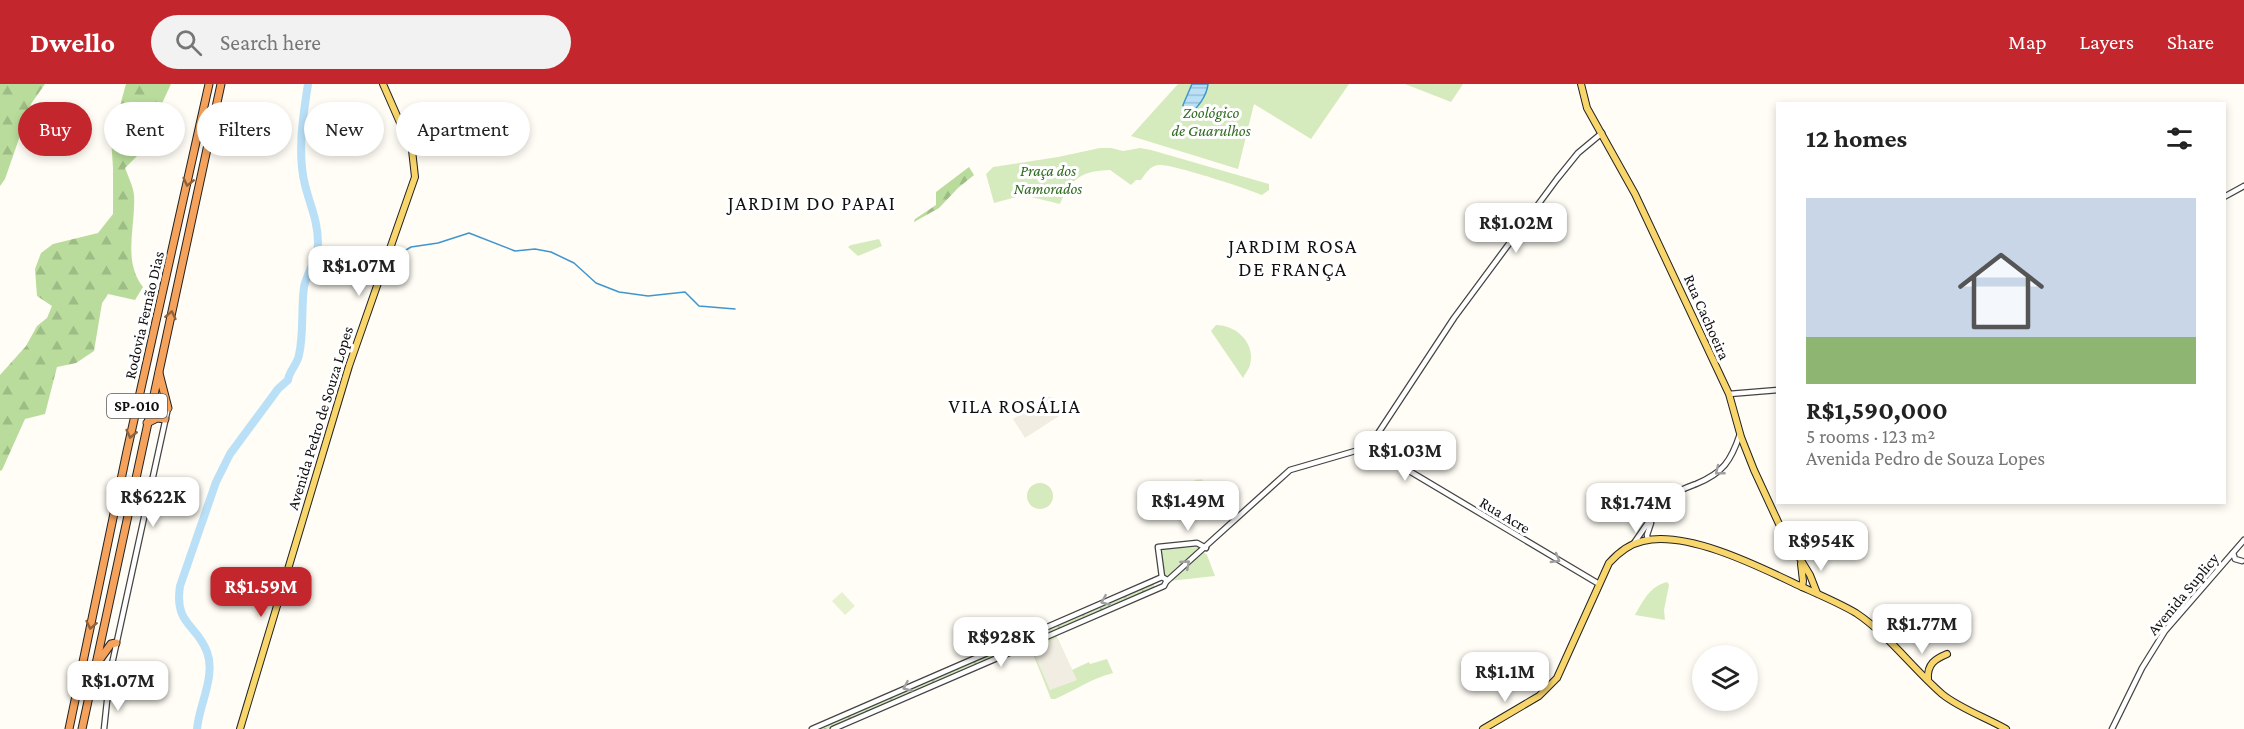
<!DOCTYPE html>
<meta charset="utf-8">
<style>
:root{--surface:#fff;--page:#f2f2f2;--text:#222;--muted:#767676;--line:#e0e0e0;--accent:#c4262e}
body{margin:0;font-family:"Crimson Pro",serif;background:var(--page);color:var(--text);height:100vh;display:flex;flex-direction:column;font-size:22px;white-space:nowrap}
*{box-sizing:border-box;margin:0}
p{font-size:20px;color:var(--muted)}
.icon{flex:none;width:33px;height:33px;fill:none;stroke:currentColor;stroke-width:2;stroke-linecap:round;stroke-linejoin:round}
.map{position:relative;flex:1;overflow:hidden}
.sheet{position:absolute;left:1776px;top:18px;width:450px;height:402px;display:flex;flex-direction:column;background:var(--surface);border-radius:0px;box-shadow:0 3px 9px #0003}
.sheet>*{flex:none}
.guide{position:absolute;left:18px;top:18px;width:570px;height:54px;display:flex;gap:12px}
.buttons{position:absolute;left:1692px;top:561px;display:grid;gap:12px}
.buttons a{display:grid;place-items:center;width:66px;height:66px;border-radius:50%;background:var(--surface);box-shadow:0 3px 9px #0003;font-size:30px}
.price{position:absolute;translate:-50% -51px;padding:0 14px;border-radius:12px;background:#fff;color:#222;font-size:20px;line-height:39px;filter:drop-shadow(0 2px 3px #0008)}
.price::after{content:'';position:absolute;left:50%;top:36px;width:18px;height:14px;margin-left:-9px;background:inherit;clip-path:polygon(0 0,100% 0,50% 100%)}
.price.on{background:var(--accent);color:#fff}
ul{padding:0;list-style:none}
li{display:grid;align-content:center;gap:12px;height:318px;padding:0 30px}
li+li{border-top:2px solid var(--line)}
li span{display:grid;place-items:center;height:186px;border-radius:0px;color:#555}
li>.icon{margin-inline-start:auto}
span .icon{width:108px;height:108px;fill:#fffc;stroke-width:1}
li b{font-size:26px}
h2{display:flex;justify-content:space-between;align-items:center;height:72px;padding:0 30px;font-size:26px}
.pill{padding:0 21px;border-radius:27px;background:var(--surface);box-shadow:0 3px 9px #0003;font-size:21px;line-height:54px}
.pill.on{background:var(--accent);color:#fff}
header{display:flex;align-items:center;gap:36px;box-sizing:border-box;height:84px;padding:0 30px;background:var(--accent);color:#fff}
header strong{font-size:28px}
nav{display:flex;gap:33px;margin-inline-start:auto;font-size:21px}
.search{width:420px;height:54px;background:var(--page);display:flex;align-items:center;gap:15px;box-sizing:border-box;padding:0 21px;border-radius:33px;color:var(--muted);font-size:22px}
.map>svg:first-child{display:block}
.grass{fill:url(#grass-dots)}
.forest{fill:url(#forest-firs)}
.park{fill:#d5ebbd}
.pitch{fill:#e6f2cf}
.plaza{fill:#f1ede2}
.water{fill:url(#water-rules);stroke:#3f96cf;stroke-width:1.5}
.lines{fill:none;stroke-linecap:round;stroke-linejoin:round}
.stream{stroke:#3f96cf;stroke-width:1.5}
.river{stroke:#b9e0f7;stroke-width:8}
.minor-casing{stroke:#444;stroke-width:7}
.major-casing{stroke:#222;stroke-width:8}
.highway-casing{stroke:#222;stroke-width:9}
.minor{stroke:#fff;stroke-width:4.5}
.major{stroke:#f9d66b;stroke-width:6}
.highway{stroke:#f5a25d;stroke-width:7}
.oneway{stroke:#8e613b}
.oneway2{stroke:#a0a0a0}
.labels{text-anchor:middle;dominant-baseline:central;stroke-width:6;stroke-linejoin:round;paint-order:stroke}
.shield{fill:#fff;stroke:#585858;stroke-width:1.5}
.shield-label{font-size:15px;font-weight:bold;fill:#111}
.park-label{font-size:16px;font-style:italic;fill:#2f6b1f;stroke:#fff}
.street-label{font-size:16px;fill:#111;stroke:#fff}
.quarter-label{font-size:20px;letter-spacing:1.5px;fill:#111;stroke:#fff}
</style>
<header>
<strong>Dwello</strong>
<div class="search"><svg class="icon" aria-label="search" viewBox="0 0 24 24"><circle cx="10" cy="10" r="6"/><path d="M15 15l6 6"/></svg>Search here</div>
<nav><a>Map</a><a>Layers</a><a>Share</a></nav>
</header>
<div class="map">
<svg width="2244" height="645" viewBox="0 0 2244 645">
<defs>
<pattern id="grass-dots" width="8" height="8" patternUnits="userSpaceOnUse" patternTransform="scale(1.5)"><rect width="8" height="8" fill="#d5ebbd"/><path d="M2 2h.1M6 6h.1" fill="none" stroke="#b6c8a1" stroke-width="1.8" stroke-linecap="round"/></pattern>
<pattern id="forest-firs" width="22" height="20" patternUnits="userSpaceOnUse" patternTransform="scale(1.5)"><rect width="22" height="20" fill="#b9dc9c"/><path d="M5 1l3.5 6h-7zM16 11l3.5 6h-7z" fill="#9ebc85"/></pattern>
<pattern id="water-rules" width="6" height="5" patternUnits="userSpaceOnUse" patternTransform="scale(1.5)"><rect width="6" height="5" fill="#b9e0f7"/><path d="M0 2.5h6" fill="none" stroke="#9ebfd3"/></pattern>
</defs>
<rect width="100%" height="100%" fill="#fffdf5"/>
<path class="grass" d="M1154 499V503L827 645H817Z"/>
<g class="forest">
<path d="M0 0H45L31 20 5 95 0 102Z"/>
<path d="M126 0H171L138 71 125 84C128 92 133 102 134 111 136 142 122 176 143 203L135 216 108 210 102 219 94 267 76 279 57 283 45 330 25 335 2 386 0 387V291L26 262 37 242 47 234 52 222 37 212 35 185 41 169 53 160 98 149 113 130V84L111 54Z"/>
<path d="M969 83 974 91 958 104 939 124 914 138 915 135 936 121V108Z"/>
</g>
<g class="park">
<path d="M1178 0H1349L1311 55 1254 20 1238 85 1131 52Z"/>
<path d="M1405 0H1463L1451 18Z"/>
<path d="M1100 64H1111L1123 67 1140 64 1151 66 1269 100V106L1262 111C1249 105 1170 79 1158 81 1150 82 1145 90 1141 96H1136L1131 101 1110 86C1082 87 1071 94 1060 120L1023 111 994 119 986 90 993 83 1058 73Z"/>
<path d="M879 155 882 162 858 172 848 163 851 161Z"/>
<path d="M1216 241C1236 241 1256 259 1250 281 1249 285 1245 290 1243 294L1211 247Z"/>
<circle cx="1040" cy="412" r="13"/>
<path d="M1199 463 1207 471 1215 492 1169 497 1164 493 1161 465Z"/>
<path d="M1667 498 1669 501 1664 526 1665 536 1635 531C1643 517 1650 502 1667 498Z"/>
<path d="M1056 551 1072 586 1089 578 1090 580 1107 575 1113 589C1092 594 1076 606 1055 615H1051L1030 562Z"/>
</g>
<g class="pitch">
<path d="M1202 395 1203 405H1207L1208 413 1185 416 1184 408 1196 406 1195 396Z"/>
<path d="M842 508 855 522 845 531 832 517Z"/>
</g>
<g class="plaza">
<path d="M1049 313H1051L1056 320 1061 328 1059 332 1025 354 1013 335Z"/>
<path d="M1057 554 1077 596 1050 606 1032 565Z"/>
</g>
<path class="water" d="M1192 0H1208C1207 12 1197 25 1188 32L1185 30 1183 21Z"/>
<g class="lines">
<path class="stream" d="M401 169 411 163 438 159 469 149 515 167 535 165 551 168 574 179 596 199 619 208 648 212 685 208 699 222 735 225"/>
<path class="river" d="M197 645C199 621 216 592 207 568 197 540 174 541 180 502L216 398 230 370 278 305 288 296C289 287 297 281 299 271 304 249 301 225 304 203 307 188 318 175 318 159 318 137 310 121 305 101 297 69 303 32 308 0"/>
<defs>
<g id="minor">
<path d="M2224 113 2244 102"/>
<path d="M1729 310 1778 306"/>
<path d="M1369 363 1599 500"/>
<path d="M1648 456 1647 451 1651 439"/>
<path d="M1634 459C1645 444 1656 424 1671 412 1679 406 1688 403 1696 400 1723 389 1731 377 1740 350"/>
<path d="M2233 469 2235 475 2242 477"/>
<path d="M1162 493 1158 463 1197 459 1206 464"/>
<path d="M1167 497 1290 386 1369 363 1454 234 1557 95 1578 69 1602 49"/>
<path d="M104 645 110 589 168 324"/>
<path d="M812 645 1153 497 1162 493 1167 496 1164 502 833 645"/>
<path d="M2112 645 2142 584 2165 547 2244 456"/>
</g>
<g id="major">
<path d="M1581 0 1587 24 1635 110 1729 310 1741 353 1754 386 1779 440 1810 491 1817 509"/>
<path d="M1801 480 1803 497 1802 503"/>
<path d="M1928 595C1927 580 1935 575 1947 570"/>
<path d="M240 645 349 282 415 93 412 66 383 0"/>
<path d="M1483 645 1539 612 1557 594 1609 479C1618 469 1629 460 1643 457 1688 446 1762 484 1802 503 1820 511 1839 519 1856 529 1889 551 1912 584 1942 610 1959 624 1987 634 2006 645"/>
</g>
<g id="highway">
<path d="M159 289 168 324"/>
<path d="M147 339 157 334 165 335"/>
<path d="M98 578 111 560 116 559"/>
<path d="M69 645 127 367 209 0"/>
<path d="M82 645 221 0"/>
</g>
</defs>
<use href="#minor" class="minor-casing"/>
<use href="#major" class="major-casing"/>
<use href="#highway" class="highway-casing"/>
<use href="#minor" class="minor"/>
<use href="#major" class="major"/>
<use href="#highway" class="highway"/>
</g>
<defs><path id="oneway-chevron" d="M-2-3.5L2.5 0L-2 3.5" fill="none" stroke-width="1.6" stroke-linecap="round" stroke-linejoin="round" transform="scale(1.5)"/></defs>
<g class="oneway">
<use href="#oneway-chevron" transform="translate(188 98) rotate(103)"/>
<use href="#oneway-chevron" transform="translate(171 231) rotate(-78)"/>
<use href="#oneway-chevron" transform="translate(131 350) rotate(103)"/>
<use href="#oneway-chevron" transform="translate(91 541) rotate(102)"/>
</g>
<g class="oneway2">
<use href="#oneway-chevron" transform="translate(1719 387) rotate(141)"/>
<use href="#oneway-chevron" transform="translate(1556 475) rotate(30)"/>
<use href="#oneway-chevron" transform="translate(1186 480) rotate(-41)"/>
<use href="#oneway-chevron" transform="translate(1105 517) rotate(157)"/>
<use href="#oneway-chevron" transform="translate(907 603) rotate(156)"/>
</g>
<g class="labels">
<rect class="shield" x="107" y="310" width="60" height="24" rx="4.5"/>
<g class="shield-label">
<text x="137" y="322">SP-010</text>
</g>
<g class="park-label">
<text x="1211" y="28">Zoológico<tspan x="1211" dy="18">de Guarulhos</tspan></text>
<text x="1048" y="86">Praça dos<tspan x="1048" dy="18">Namorados</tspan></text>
</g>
<g class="street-label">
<text transform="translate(144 231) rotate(-77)">Rodovia Fernão Dias</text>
<text transform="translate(1707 233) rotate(66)">Rua Cachoeira</text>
<text transform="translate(320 334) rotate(-73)">Avenida Pedro de Souza Lopes</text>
<text transform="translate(1505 431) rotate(31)">Rua Acre</text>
<text transform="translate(2183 510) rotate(-50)">Avenida Suplicy</text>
</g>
<g class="quarter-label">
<text x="812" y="119">JARDIM DO PAPAI</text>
<text x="1293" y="162">JARDIM ROSA<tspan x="1293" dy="23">DE FRANÇA</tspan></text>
<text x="1015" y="322">VILA ROSÁLIA</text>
</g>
</g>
</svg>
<div class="buttons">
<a><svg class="icon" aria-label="layers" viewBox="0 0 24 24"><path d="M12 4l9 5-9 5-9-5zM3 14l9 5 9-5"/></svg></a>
</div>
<b class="price" style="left:1516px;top:170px">R$1.02M</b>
<b class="price" style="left:359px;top:213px">R$1.07M</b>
<b class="price" style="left:1405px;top:398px">R$1.03M</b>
<b class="price" style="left:153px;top:444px">R$622K</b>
<b class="price" style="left:1188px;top:448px">R$1.49M</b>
<b class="price" style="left:1636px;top:450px">R$1.74M</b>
<b class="price" style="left:1821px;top:488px">R$954K</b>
<b class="price on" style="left:261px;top:534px">R$1.59M</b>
<b class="price" style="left:1922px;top:571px">R$1.77M</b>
<b class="price" style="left:1001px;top:584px">R$928K</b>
<b class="price" style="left:1505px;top:619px">R$1.1M</b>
<b class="price" style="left:118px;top:628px">R$1.07M</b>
<div class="guide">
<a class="pill on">Buy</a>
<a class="pill">Rent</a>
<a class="pill">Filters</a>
<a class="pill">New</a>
<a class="pill">Apartment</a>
</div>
<section class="sheet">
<h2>12 homes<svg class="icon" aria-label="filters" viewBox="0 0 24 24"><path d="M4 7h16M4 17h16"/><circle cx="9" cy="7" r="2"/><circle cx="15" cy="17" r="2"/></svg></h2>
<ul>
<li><span style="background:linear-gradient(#c9d6e8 75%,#8fb573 0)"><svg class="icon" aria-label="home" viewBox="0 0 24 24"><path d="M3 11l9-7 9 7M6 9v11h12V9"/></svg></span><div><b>R$1,590,000</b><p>5 rooms · 123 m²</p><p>Avenida Pedro de Souza Lopes</p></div></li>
</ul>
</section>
</div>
